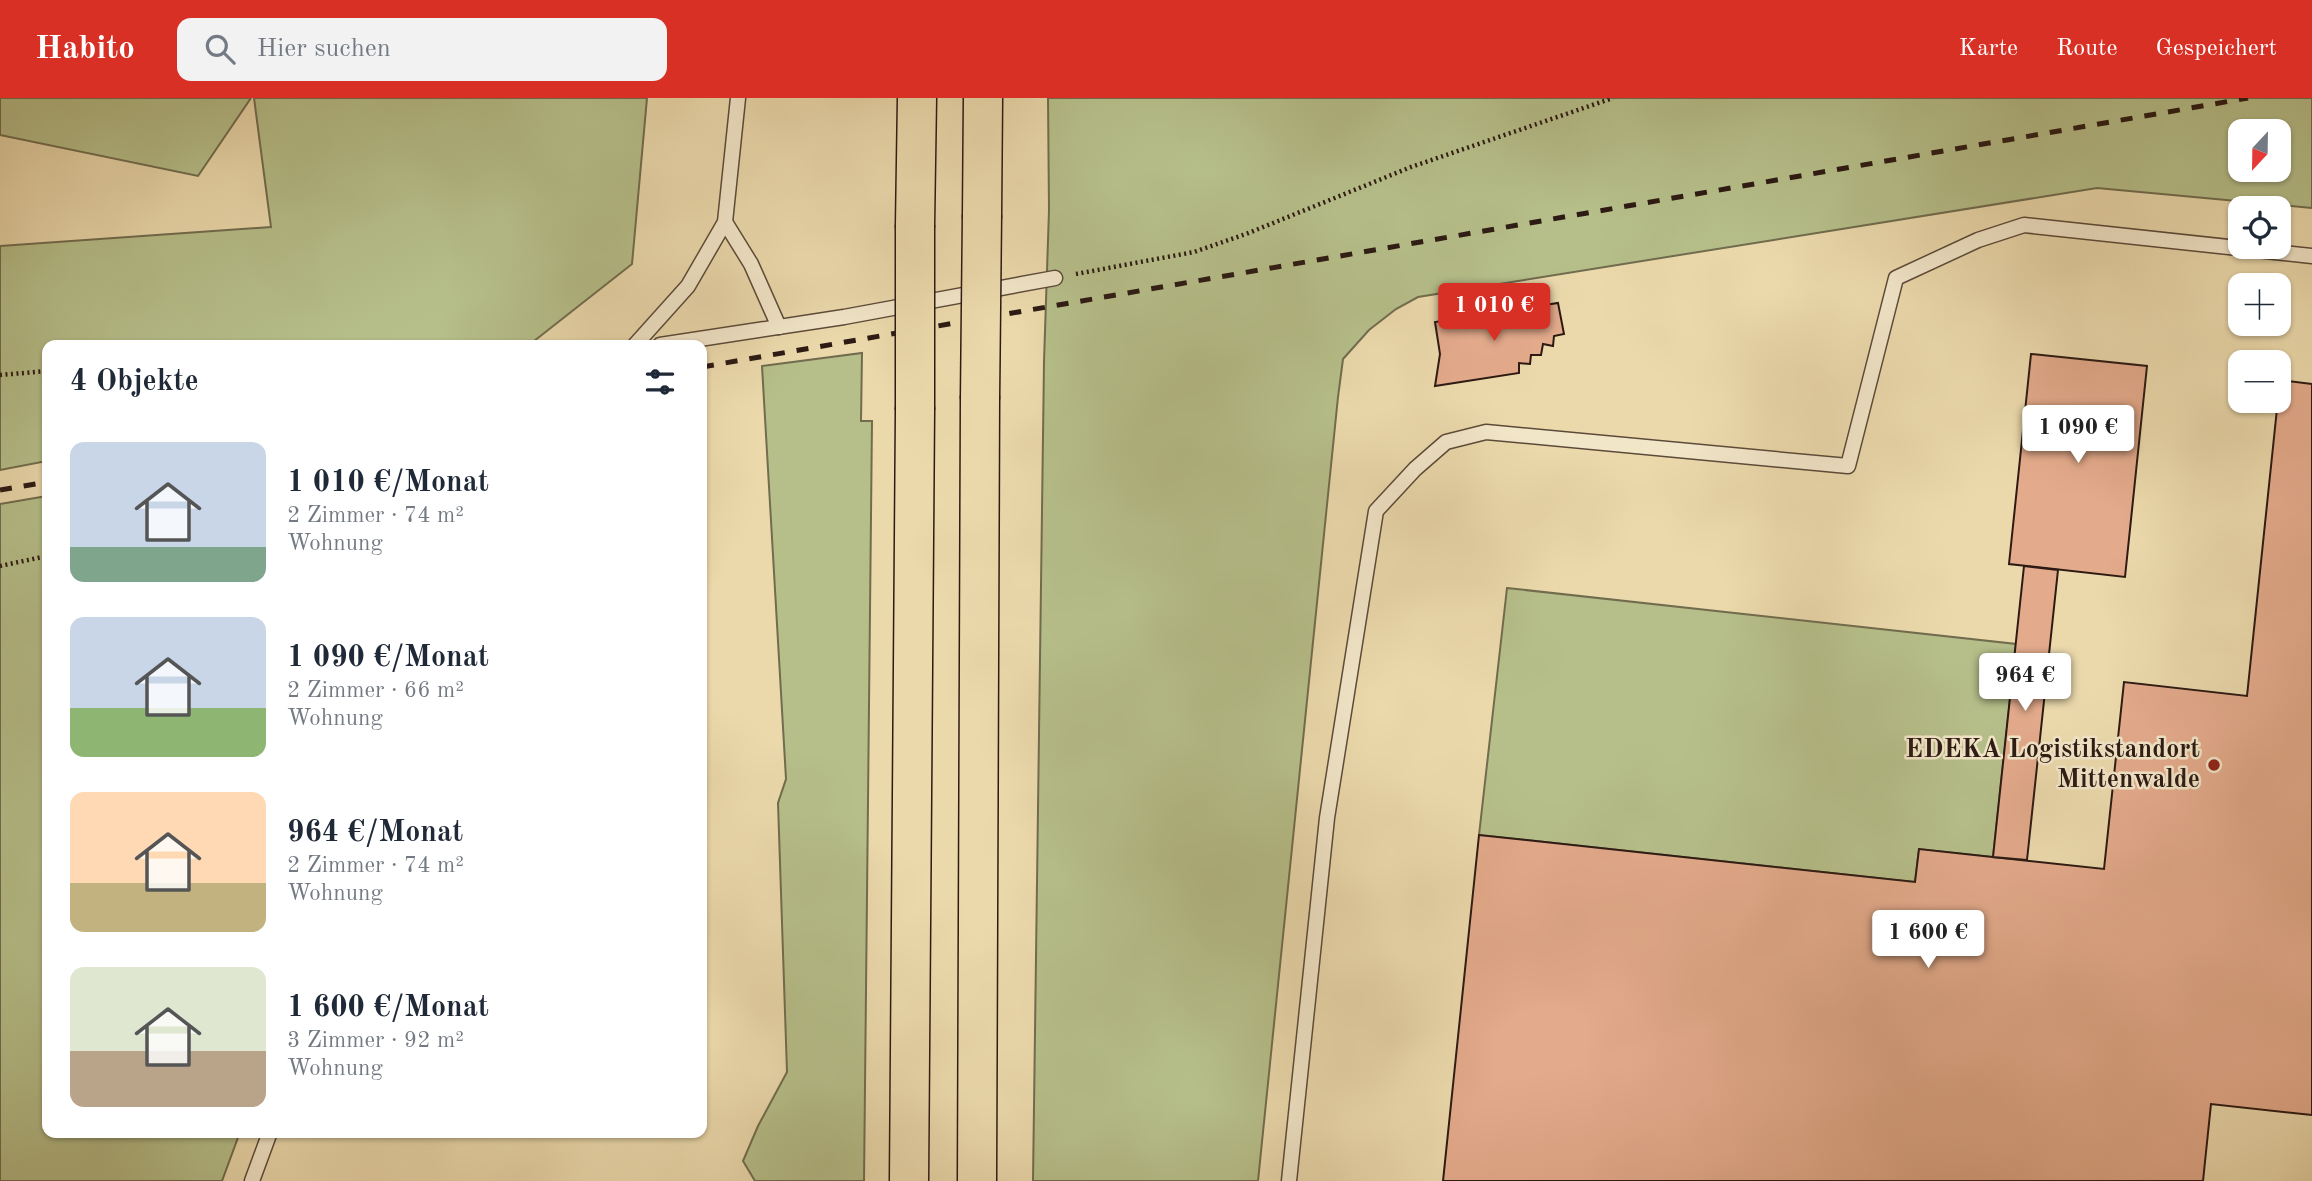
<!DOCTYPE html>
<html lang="de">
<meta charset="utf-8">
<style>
:root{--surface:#fff;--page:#f2f2f3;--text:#1f2937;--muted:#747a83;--accent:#d93025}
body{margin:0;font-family:"Old Standard TT",serif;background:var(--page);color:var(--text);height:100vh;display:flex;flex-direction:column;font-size:26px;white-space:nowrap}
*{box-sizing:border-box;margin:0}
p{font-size:23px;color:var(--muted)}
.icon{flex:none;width:38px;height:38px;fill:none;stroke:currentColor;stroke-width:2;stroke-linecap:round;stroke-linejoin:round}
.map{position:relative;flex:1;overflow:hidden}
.details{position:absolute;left:42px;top:242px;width:665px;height:798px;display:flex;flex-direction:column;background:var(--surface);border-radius:14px;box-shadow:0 2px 5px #0004}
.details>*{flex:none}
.needle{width:46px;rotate:202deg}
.fabs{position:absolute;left:2228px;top:21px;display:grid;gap:14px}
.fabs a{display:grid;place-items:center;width:63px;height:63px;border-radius:14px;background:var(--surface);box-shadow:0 2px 5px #0004;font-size:35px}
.price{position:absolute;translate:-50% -60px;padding:0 16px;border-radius:7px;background:#fff;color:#222;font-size:23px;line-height:46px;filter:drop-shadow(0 2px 4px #0008)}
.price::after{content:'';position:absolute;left:50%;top:42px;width:21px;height:16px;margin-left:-10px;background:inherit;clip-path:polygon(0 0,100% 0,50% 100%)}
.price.active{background:var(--accent);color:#fff}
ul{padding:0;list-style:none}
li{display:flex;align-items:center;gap:21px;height:175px;padding:0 28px}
li span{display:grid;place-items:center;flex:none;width:196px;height:140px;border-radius:14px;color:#555}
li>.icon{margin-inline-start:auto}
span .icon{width:84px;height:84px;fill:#fffc;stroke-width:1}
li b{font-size:30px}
h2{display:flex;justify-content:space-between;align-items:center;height:84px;padding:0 28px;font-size:30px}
header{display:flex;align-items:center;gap:42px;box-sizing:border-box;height:98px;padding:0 35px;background:var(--accent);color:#fff}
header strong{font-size:33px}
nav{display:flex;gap:38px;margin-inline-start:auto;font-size:24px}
.search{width:490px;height:63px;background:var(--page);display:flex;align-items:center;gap:18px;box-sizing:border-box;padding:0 24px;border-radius:14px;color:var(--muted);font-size:26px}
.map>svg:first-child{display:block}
.green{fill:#b6bf8a;stroke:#716c4e;stroke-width:2;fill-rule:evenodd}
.building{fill:#e3aa8b;stroke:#2c1a13;stroke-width:2}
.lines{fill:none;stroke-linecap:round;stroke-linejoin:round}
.lane-casing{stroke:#5c4a39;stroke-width:17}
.highway-casing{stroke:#2c1a13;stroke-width:41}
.path{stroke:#2c1a13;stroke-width:4.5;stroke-dasharray:2 3.5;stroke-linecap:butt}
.lane{stroke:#f2e6c9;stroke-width:14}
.highway{stroke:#ebd9ac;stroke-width:38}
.rail{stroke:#2c1a13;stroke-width:5;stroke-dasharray:12 12;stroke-linecap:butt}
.highway-bridge-casing{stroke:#2c1a13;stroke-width:41;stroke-linecap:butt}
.highway-bridge{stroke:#ebd9ac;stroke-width:38}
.poi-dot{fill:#8f2418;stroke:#f2e6c9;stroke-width:2.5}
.labels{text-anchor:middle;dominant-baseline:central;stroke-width:5;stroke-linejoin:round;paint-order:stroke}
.poi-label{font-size:26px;font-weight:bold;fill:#2c1a13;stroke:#f2e6c9;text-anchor:end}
</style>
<header>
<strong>Habito</strong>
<div class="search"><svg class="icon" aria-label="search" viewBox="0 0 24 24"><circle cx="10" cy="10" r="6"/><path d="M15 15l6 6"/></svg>Hier suchen</div>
<nav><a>Karte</a><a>Route</a><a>Gespeichert</a></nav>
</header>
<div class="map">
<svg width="2312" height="1083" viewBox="0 0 2312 1083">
<rect width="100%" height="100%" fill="#ebd9ac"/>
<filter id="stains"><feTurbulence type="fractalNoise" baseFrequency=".00286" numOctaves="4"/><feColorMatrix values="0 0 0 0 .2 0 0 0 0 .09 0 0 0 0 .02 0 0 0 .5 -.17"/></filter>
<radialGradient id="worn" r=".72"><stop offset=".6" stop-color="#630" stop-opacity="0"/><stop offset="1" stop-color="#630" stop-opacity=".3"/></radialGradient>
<g class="green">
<path d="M0 0H251L198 78 0 37Z"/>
<path d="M254 0H647L632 166 529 247H47V363L0 372V148L271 129Z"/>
<path d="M1048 0H2312V110L2097 90 1418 199 1396 211 1369 232 1343 261 1338 299 1258 1083H1033L1044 264 1049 112ZM2240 33H2278V72H2240Z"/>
<path d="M862 255 861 323H872L864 1083H755L743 1063 758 1028 787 974 778 705 786 681 762 268Z"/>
<path d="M47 398V1034H240L222 1083H0V406Z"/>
<path d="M1507 490 2016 546 1993 759 1919 751 1915 784 1479 737Z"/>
</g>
<g class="building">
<path d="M1558 205 1564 236 1554 238 1553 248 1543 246 1541 257H1531L1530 266 1519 265V275L1435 288 1440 256 1435 224Z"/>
<path d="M2031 256 2147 268 2125 479 2009 466Z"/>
<path d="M2280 282 2312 286V1017L2211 1006 2203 1083H1443L1479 737 1915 784 1919 751 2104 771 2124 584 2247 598Z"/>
<path d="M2024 468 2058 472 2027 762 1993 759Z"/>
</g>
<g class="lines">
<defs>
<g id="lane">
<path d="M725 124 751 166 779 229"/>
<path d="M635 247 688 188 725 124 738 0"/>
<path d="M660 247 844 219 1055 180"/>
<path d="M252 1083 270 1034"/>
<path d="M1289 1083 1327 720 1376 413 1415 371 1446 344 1486 334 1848 368 1896 180 1978 142 2024 127 2312 158"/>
</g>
<g id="highway">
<path d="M982 117 983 0"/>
<path d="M915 127 917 0"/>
<path d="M909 1083 915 312"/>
<path d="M977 1083 980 301"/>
</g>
</defs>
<use href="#lane" class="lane-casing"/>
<use href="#highway" class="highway-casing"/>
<g class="path">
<path d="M1076 176 1194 154 1246 136 1411 69 1613 0"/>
<path d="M0 277 47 273"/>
<path d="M0 468 47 458"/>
</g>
<use href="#lane" class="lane"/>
<use href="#highway" class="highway"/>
<g class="rail">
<path d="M702 269 2248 0"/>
<path d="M0 392 47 384"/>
</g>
<defs>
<g id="highway-bridge">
<path d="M980 301 982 117"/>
<path d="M915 312V127"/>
</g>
</defs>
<use href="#highway-bridge" class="highway-bridge-casing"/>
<use href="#highway-bridge" class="highway-bridge"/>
</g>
<circle class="poi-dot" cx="2214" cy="667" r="7"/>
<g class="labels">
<g class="poi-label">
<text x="2200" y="652">EDEKA Logistikstandort<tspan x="2200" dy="30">Mittenwalde</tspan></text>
</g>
</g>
<rect width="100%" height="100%" filter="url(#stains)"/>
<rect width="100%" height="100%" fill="url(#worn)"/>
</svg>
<div class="fabs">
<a><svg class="needle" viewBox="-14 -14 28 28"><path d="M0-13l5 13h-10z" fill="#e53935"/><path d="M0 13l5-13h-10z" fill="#747a83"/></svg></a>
<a><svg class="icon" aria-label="locate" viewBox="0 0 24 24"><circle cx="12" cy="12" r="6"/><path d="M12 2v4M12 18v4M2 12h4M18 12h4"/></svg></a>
<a>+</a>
<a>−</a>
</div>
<b class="price active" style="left:1494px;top:245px">1 010 €</b>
<b class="price" style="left:2078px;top:367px">1 090 €</b>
<b class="price" style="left:2025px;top:615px">964 €</b>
<b class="price" style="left:1928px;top:872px">1 600 €</b>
<section class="details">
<h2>4 Objekte<svg class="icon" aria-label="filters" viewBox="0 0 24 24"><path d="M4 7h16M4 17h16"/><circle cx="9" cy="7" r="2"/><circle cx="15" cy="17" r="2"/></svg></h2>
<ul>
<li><span style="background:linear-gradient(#c9d6e8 75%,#7fa58c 0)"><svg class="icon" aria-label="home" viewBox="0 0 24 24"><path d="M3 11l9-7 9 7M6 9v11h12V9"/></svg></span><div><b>1 010 €/Monat</b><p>2 Zimmer · 74 m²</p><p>Wohnung</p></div></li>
<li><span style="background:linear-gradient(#c9d6e8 65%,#8fb573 0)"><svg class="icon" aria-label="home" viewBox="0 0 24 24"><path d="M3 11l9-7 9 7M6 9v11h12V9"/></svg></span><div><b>1 090 €/Monat</b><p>2 Zimmer · 66 m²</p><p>Wohnung</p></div></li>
<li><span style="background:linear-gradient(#ffd9b3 65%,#c2b280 0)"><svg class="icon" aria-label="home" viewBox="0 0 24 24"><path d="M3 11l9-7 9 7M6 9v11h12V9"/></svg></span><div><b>964 €/Monat</b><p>2 Zimmer · 74 m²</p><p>Wohnung</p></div></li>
<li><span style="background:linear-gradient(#dfe7d0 60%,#b9a48a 0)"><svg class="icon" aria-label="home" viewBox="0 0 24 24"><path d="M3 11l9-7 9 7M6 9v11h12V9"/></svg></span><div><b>1 600 €/Monat</b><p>3 Zimmer · 92 m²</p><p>Wohnung</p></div></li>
</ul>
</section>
</div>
